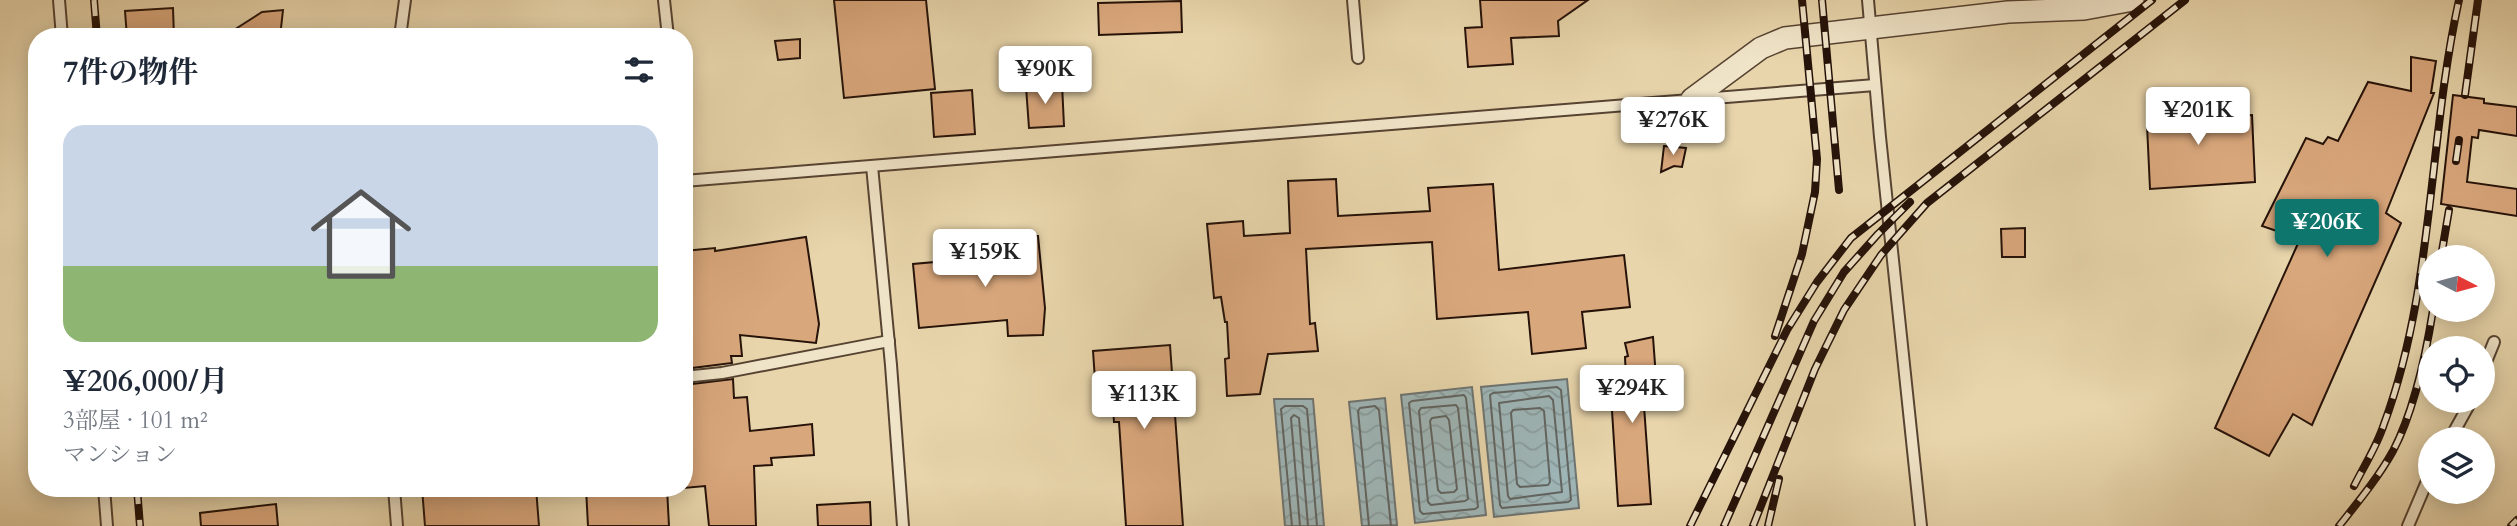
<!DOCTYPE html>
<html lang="ja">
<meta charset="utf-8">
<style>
:root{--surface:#fff;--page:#f6f6f7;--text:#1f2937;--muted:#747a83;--accent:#0f766e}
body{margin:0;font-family:Cardo,"Noto Serif JP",serif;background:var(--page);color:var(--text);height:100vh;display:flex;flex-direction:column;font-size:26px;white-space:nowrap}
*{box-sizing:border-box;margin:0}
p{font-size:23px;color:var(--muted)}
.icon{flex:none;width:38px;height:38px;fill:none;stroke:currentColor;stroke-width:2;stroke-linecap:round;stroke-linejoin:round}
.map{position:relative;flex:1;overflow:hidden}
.side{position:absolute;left:28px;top:28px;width:665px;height:469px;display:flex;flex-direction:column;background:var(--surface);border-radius:28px;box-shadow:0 4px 18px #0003}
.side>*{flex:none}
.needle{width:46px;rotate:96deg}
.fabs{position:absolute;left:2418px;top:245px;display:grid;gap:14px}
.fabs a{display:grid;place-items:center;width:77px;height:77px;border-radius:50%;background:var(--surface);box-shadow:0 4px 18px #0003;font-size:35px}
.price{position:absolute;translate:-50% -60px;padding:0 16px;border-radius:7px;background:#fff;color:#222;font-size:23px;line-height:46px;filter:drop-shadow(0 2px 4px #0008)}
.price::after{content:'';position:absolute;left:50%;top:42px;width:21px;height:16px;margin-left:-10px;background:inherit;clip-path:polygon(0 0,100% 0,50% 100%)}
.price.active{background:var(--accent);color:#fff}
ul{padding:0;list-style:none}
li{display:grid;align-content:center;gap:14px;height:371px;padding:0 35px}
li span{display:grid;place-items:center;height:217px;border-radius:21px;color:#555}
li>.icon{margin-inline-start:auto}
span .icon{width:126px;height:126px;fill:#fffc;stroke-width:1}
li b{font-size:30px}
h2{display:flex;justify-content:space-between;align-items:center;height:84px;padding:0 35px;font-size:30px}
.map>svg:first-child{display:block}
.water{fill:url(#water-waves);stroke:#6e7471;stroke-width:2}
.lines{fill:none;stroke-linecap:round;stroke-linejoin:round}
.shore{stroke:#626460;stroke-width:2}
.building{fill:#d9a77c;stroke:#251209;stroke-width:2}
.lane-casing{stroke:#564332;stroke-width:14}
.street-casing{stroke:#564332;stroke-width:24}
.lane{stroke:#f0e4c8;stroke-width:10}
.street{stroke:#f0e4c8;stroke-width:21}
.rail-casing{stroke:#251209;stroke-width:8}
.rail{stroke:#f0e4c8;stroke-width:5;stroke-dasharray:16;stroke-linecap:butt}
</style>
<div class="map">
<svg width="2517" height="526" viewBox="0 0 2517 526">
<defs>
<pattern id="water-waves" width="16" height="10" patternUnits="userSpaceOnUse" patternTransform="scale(1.75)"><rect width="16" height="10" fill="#9eb5b6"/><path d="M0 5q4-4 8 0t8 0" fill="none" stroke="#889b9b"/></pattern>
</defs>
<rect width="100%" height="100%" fill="#e8d5ab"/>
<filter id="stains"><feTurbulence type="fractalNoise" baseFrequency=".00286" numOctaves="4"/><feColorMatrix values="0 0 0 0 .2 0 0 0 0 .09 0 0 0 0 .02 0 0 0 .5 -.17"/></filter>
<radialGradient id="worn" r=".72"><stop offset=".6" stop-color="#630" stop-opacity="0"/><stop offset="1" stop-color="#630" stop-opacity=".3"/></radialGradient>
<g class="water">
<path d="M1567 379 1579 508 1494 517 1481 387Z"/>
<path d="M1472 387 1486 515 1415 523 1401 395Z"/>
<path d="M1385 398 1397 525 1362 526 1349 402Z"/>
<path d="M1274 399H1313L1324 526H1285Z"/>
</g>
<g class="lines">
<g class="shore">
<path d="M1557 387 1561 390 1571 500 1568 502 1502 508 1500 505 1490 395 1493 393Z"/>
<path d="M1464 395 1466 398 1478 507 1475 509 1423 514 1420 511 1409 403 1412 401Z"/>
<path d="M1549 396 1553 400 1562 492 1510 499 1508 496 1499 403Z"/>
<path d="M1456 405 1458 408 1468 499 1465 501 1431 505 1428 502 1419 411 1421 408Z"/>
<path d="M1540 408 1544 411 1550 482 1548 485 1520 487 1517 484 1511 413 1513 410Z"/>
<path d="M1446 416 1449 420 1457 489 1454 492 1441 493 1438 490 1430 421 1432 418Z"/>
<path d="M1292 526 1281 409 1285 406H1303L1307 409 1317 526"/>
<path d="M1300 526 1291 418 1294 415 1299 418 1308 526"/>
<path d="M1369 526 1358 411 1360 408 1375 406 1379 410 1391 526"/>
</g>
</g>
<g class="building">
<path d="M834 0H926L935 89 844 98Z"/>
<path d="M1480 0H1588L1558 21 1559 36 1511 38 1513 64 1468 67 1465 28 1482 27Z"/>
<path d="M1181 1 1182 32 1099 35 1098 3Z"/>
<path d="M173 8 174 37H127L125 11Z"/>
<path d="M283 10 280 37H223L262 12Z"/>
<path d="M800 39V58L778 60 775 41Z"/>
<path d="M2411 57 2436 61 2431 93H2434L2386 213 2401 223 2312 425 2293 414 2269 456 2215 428 2300 239 2262 226 2306 138 2323 144 2328 137 2338 141 2368 82 2411 91Z"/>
<path d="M1062 84 1064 126 1029 128 1026 87Z"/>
<path d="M2157 88H2179L2178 112 2217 110V117L2252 115 2255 182 2150 189 2147 125 2157 124Z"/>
<path d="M972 90 975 134 934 137 931 93Z"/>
<path d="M2453 95 2484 99V103L2517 107V136L2479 130 2478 138 2472 137 2467 182 2517 189V216L2441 204Z"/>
<path d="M1664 146 1686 148 1682 167 1674 166 1661 172Z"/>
<path d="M1336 179 1338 216 1430 211 1428 188 1493 184 1499 270 1624 255 1630 307 1582 312 1586 348 1532 354 1528 312 1437 319 1432 242 1306 249 1310 324 1315 323 1318 351 1268 354 1260 394 1227 396 1225 359 1229 358 1227 322H1225L1221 297 1214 298 1207 224 1243 221 1244 236 1290 233 1288 181Z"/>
<path d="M2025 228V257H2002L2001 229Z"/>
<path d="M1001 236H1038L1045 308 1043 335 1008 336 1007 320 919 328 913 264 1002 256Z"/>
<path d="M806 237 819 324 816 343 740 335 742 356H731L732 363 684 369V251L715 248V251Z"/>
<path d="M1653 337 1656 378H1642L1651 504 1618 506 1610 379 1626 378 1625 357 1628 356 1625 343Z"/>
<path d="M1170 345 1183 526H1126L1119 422H1114L1112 393 1096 394 1093 351Z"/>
<path d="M733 379 734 398 747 397 750 431 812 424 814 455 771 458 772 465 754 466 756 526H709L705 486 684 488V385Z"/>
<path d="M422 488H536L539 526H425Z"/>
<path d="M586 488H667L669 526H588Z"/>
<path d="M870 502 871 526H818L817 505Z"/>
<path d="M276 504 278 526H201L200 513Z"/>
</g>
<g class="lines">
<defs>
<g id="lane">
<path d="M59 0 62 37"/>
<path d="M664 0 668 37"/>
<path d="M1353 0 1358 58"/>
<path d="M1868 0 1880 137 1921 526"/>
<path d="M400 37 405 0"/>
<path d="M872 166 891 365 903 526"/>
<path d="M684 181 1875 85"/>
<path d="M2483 369 2494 342"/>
<path d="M684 377 722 373 889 341"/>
<path d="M2450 439 2471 401"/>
<path d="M104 488 107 526"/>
<path d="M394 488 397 526"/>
<path d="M2408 526 2431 472"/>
</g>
<path id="street" d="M1692 99 1761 48 1785 38 2008 12 2084 9 2133 0"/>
</defs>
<use href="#lane" class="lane-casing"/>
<use href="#street" class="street-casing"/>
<use href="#lane" class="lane"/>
<use href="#street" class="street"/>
<defs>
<g id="rail">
<path d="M94 0 97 37"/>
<path d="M1822 0 1839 190"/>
<path d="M2465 95 2478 0"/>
<path d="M2456 161 2459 140"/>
<path d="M2441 257 2449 210"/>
<path d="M1775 336 1802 254 1815 192 1817 159 1802 0"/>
<path d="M2354 486C2364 466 2377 446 2384 424 2434 289 2428 140 2459 0"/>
<path d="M137 488 140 526"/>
<path d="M1690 526 1787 330 1817 282 1851 238 2152 0"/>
<path d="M1724 526 1814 321 1844 272 1878 234 1910 202"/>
<path d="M1753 526 1815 369 1844 310 1881 255 1927 203 2185 0"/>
<path d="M1768 526 1779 479"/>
<path d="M2339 526C2358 502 2378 478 2393 451 2414 411 2426 354 2433 310"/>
<path d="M2511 526 2517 520"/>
</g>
</defs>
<use href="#rail" class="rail-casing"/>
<use href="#rail" class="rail"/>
</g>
<rect width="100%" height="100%" filter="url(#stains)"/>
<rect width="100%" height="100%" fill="url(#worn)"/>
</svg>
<div class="fabs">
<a><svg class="needle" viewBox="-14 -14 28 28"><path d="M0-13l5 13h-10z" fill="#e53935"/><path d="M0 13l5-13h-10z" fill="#747a83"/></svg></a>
<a><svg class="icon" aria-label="locate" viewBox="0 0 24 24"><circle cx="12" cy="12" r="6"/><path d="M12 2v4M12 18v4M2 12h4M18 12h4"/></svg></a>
<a><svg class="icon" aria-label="layers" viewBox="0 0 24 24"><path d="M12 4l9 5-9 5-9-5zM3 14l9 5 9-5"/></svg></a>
</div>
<b class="price" style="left:1045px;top:106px">¥90K</b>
<b class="price" style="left:2198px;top:147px">¥201K</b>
<b class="price" style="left:1673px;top:157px">¥276K</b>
<b class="price active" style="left:2327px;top:259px">¥206K</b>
<b class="price" style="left:985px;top:289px">¥159K</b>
<b class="price" style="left:1632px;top:425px">¥294K</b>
<b class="price" style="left:1144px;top:431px">¥113K</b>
<section class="side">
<h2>7件の物件<svg class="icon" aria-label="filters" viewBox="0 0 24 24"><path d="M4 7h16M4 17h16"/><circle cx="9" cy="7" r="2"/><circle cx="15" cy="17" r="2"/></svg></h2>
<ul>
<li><span style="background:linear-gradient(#c9d6e8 65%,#8fb573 0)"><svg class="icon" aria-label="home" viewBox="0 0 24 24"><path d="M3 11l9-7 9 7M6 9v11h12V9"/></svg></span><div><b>¥206,000/月</b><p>3部屋 · 101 m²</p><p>マンション</p></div></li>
</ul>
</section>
</div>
